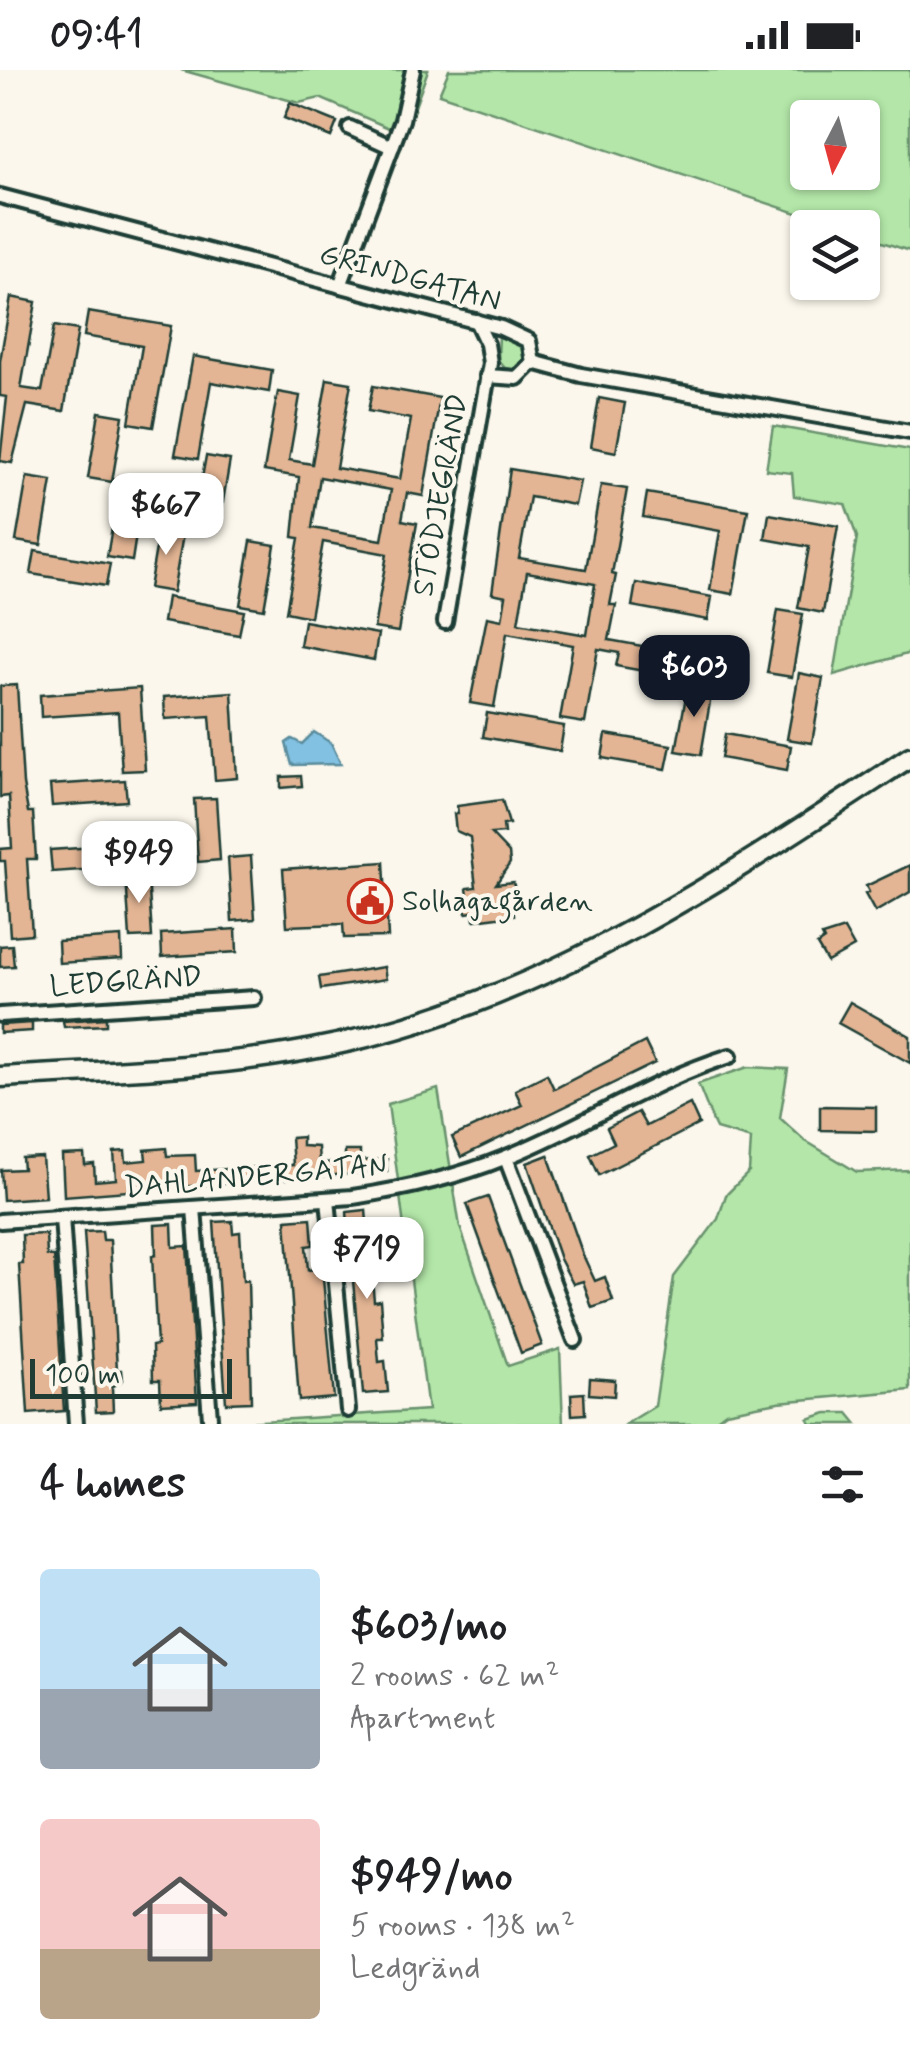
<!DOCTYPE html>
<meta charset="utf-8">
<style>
:root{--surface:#fff;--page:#f6f6f6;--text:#202124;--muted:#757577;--accent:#111827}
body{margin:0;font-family:Mynerve,sans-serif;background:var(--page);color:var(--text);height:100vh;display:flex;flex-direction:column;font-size:38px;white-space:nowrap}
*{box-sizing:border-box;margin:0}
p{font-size:32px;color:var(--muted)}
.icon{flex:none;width:55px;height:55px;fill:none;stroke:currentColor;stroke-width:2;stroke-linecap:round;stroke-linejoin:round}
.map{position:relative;height:1354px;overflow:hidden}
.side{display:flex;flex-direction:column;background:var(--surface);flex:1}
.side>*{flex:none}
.needle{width:65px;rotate:186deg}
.controls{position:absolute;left:790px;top:30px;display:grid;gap:20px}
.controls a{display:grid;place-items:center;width:90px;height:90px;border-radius:10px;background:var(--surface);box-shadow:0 2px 8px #0004;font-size:50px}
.scale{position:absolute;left:30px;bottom:25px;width:202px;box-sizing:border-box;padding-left:10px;border:5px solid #1f3d34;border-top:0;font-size:28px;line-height:35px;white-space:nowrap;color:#1f3d34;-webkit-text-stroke:8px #fbf7ec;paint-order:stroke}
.price{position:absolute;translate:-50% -85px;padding:0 22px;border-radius:20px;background:#fff;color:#222;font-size:32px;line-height:65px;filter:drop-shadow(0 2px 5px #0008)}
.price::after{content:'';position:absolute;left:50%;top:60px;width:30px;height:22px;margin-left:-15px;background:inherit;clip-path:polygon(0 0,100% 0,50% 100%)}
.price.on{background:var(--accent);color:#fff}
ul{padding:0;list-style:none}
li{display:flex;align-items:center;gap:30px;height:250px;padding:0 40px}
li span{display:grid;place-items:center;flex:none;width:280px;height:200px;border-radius:10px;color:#555}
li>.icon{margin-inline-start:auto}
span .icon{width:120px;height:120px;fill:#fffc;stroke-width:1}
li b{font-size:42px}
h2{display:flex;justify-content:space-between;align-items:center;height:120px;padding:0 40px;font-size:42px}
.status{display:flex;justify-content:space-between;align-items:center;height:70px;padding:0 50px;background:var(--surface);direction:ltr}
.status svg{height:28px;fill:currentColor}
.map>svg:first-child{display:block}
.green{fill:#b3e6a8;stroke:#69926e;stroke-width:2.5;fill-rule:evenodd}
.water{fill:#82c1e2;stroke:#5a8c9c;stroke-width:2.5}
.building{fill:#e3b594;stroke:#1f3d34;stroke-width:2.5;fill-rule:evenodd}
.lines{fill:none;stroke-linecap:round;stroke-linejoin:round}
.minor-casing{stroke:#1f3d34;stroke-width:20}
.secondary-casing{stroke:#1f3d34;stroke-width:25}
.minor{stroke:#fbf7ec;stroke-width:12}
.secondary{stroke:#fbf7ec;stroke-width:18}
.labels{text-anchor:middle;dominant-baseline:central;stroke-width:8;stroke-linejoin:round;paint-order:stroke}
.street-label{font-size:30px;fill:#1f3d34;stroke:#fbf7ec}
.poi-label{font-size:30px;fill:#1f3d34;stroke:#fbf7ec;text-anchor:start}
</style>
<div class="status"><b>09:41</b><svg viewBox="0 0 49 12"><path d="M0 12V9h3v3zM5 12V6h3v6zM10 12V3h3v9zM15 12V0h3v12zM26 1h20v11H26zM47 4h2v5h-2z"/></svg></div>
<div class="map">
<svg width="910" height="1354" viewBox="0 0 910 1354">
<rect width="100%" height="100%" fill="#fbf7ec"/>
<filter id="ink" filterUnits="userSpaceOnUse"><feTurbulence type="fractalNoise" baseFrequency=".01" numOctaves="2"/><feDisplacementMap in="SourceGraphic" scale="20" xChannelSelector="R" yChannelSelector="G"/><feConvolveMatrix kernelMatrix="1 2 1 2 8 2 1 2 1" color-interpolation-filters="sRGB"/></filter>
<g filter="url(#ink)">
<g class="green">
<path d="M181 0H428L405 65 320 28 299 33Z"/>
<path d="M449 0H910V181L863 166 862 158 839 157 439 24ZM808 48H862V102H808Z"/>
<path d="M499 265 524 276 526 292 516 300 505 298 498 290Z"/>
<path d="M773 356 910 380V583L834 605 857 467 845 434 794 426 792 403 766 400Z"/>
<path d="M748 997 788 999 780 1048 804 1070 857 1102 910 1100V1320L778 1332 726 1342 710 1354H626L655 1336 674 1207 718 1149 726 1125 749 1102 751 1069 716 1059 698 1014Z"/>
<path d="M438 1019 460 1157 508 1296 560 1279 563 1354H218L428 1340 388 1034Z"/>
<path d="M827 1343H848L857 1354H811L808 1349Z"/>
</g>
<path class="water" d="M314 662 331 673 341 694 292 695 286 673 292 669 302 674Z"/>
<g class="building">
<path d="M290 33 337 52 331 67 284 48Z"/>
<path d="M11 227 36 232 21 318 42 321 54 256 78 260 64 341 27 335 12 393 0 391 7 327 0 326V291Z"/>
<path d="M88 242 171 256 153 357 129 353 142 276 84 266Z"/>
<path d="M193 286 272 300 269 322 211 312 198 389 175 385Z"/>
<path d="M327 309 351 313 336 398 400 409 411 349 368 341 373 316 440 328 423 426 407 423 402 450 417 453 398 562 374 558 387 484 323 472 310 547 286 542 299 468 293 467 299 407 264 401 274 342 278 322 300 326 289 390 312 394ZM320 407 391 420 382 470 312 458Z"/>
<path d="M599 328 625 333 616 382 591 377Z"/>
<path d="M99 342 123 346 112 412 88 408Z"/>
<path d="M206 386 230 390 219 455 194 451Z"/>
<path d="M510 399 580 411 575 435 530 427 519 488 586 499 601 415 627 419 612 504 616 505 610 535H616L609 570 697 586 693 610 616 596 619 583 598 579 585 653 560 649 573 575 507 563 494 637 470 633 487 547 502 550 506 526 492 523ZM527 502 595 514 587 565 518 553Z"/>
<path d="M27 407 52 411 41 475 16 471Z"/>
<path d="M118 422 142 426 132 491 107 487Z"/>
<path d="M647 423 748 440 733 524 710 520 720 461 643 447Z"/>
<path d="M769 444 838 456 823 543 798 538 809 477 765 469Z"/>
<path d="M160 455 184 459 173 522 149 518Z"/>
<path d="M251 471 275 475 264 539 240 535Z"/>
<path d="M35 481 110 494 106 516 31 504Z"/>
<path d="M636 513 712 527 708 550 632 536Z"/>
<path d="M167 527 244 541 239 565 163 552Z"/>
<path d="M778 540 803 544 792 607 767 603Z"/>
<path d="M304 551 378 564 374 590 300 576Z"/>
<path d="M799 603 823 608 812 673 787 669Z"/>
<path d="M17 615 23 714 28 742H33L36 789H27L32 864 10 866 5 791H0V779L12 778 9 726 0 727V616Z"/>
<path d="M688 615 712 620 701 685 676 681Z"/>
<path d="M140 618 145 700 122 701 118 642 41 647 40 625Z"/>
<path d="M232 622 237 708 215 710 210 646 165 649 164 627Z"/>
<path d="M487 643 564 656 560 681 483 667Z"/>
<path d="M606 664 671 675 666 699 602 688Z"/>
<path d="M725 664 791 676 787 700 721 688Z"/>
<path d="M301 706 302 716 281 718V707Z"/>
<path d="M125 710 127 731 52 736 50 715Z"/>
<path d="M216 728 220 790 198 792 194 729Z"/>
<path d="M502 730 509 754 503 755 504 763 491 764 509 783 510 793 496 814 513 812 520 836 513 837 514 845 474 850 473 842 466 843 464 826H468L467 818 476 817 470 767 456 761 454 744H458L457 736Z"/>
<path d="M125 775 126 797 52 802 50 780Z"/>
<path d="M251 786 255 849 232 851 228 788Z"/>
<path d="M384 792 388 867 344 868 343 854 287 856 283 799Z"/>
<path d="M910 795V822L875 842 865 824 869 822 866 816Z"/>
<path d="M148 805 152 867 130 868 126 806Z"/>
<path d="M236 859 237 882 162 887 161 864Z"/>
<path d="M844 859 854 877 827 892 817 875 824 870 822 866Z"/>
<path d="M121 867 122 889 59 893 58 871Z"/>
<path d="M12 875 14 896 0 897V876Z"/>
<path d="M384 897 386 909 321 919 319 907Z"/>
<path d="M850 932 910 966V993L838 953Z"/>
<path d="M106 948V955L64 957 63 951Z"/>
<path d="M32 953V961L0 963V955Z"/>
<path d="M645 972 655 993 461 1087 452 1067 522 1035 515 1020 547 1004 554 1019Z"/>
<path d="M690 1034 699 1054 599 1105 590 1085 614 1073 607 1058 638 1042 646 1056Z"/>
<path d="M820 1036 876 1037V1061L820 1060Z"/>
<path d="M302 1067V1076L318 1077 319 1093 345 1092V1081H360V1091L387 1089V1101L64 1126 62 1085 84 1084 85 1095 94 1094 95 1111 116 1109 114 1082 125 1081 126 1092 146 1090 145 1080 166 1078 167 1086 195 1085 196 1101 293 1095 291 1068Z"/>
<path d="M548 1085 583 1185 595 1211 605 1207 613 1231 592 1238 583 1211 573 1214 560 1189 527 1093Z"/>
<path d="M42 1087 45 1127 3 1130 1 1100 23 1099 22 1088Z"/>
<path d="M488 1127 542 1275 521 1283 467 1134Z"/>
<path d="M366 1140 368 1164H374L378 1170 380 1200 378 1208H372L374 1231 380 1230 383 1268H377L379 1292 385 1291 388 1322 363 1324 347 1142Z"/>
<path d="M311 1148 313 1175 306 1176 308 1200 322 1198 334 1328 299 1331 286 1150Z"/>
<path d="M232 1151 233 1163 240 1162 243 1211 248 1210 251 1332 226 1333 214 1152Z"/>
<path d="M172 1154 173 1177 187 1176 197 1332 161 1334 160 1310H153L152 1276 157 1275 152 1186 156 1185 155 1155Z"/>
<path d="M102 1161 103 1170H110L117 1300H122L123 1310 112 1317 113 1341 96 1342 84 1162Z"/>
<path d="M46 1164 47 1186H54L64 1341 28 1344 19 1194H23L22 1165Z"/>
<path d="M590 1308 615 1310 614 1326 589 1324Z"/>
<path d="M584 1323 585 1344 572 1345 571 1324Z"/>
</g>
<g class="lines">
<defs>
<g id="minor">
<path d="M350 58 392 77"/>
<path d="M0 126 501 258 529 271 533 292"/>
<path d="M340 216 402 50 413 0"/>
<path d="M533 292 581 305 910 362"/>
<path d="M487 306 517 308 533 292"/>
<path d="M445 552 490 293 487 274 476 251"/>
<path d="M0 945 254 928"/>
<path d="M506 1088 575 1270"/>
<path d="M328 1129 348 1340"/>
<path d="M194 1138 210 1348"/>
<path d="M62 1147 76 1354"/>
<path d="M0 1151 353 1127C405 1119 455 1108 504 1088 581 1058 650 1011 730 986"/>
</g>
<path id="secondary" d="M0 1007C100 1001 203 999 302 981 532 941 718 812 910 687"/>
</defs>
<use href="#minor" class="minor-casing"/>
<use href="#secondary" class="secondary-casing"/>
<use href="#minor" class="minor"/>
<use href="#secondary" class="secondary"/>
</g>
</g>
<defs>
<symbol id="civic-ring" viewBox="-11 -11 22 22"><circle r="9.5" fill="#fbf7ec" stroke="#c8321e" stroke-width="1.5"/><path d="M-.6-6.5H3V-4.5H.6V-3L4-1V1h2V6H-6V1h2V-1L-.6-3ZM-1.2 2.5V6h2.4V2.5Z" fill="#c8321e"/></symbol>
</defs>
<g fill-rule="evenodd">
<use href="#civic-ring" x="345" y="806" width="50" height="50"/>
</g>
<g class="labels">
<g class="street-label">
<text transform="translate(410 208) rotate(15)">GRINDGATAN</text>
<text transform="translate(441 425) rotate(-80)">STÖDJEGRÄND</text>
<text transform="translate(126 912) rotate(-4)">LEDGRÄND</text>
<text transform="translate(256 1107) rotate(-5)">DAHLANDERGATAN</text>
</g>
<g class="poi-label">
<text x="402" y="831">Solhagagården</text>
</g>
</g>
</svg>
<div class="controls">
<a><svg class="needle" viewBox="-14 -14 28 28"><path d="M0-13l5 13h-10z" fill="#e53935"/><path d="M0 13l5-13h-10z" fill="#757577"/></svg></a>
<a><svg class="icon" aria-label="layers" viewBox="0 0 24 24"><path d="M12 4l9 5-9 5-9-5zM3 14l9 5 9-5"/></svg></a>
</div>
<div class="scale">100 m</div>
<b class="price" style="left:166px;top:488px">$667</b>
<b class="price on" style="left:694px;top:650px">$603</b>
<b class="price" style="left:139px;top:836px">$949</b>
<b class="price" style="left:367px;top:1232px">$719</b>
</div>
<section class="side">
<h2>4 homes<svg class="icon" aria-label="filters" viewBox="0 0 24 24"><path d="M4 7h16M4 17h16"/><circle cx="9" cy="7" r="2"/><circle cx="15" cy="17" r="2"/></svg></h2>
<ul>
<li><span style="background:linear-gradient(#bfe0f5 60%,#9aa5b1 0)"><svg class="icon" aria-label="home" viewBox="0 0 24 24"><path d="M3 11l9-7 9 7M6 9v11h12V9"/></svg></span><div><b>$603/mo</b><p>2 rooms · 62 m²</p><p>Apartment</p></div></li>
<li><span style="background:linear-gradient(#f6c9c9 65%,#b9a48a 0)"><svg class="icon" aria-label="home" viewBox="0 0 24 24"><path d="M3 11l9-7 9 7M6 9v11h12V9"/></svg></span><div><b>$949/mo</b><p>5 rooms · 138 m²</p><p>Ledgränd</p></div></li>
</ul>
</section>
